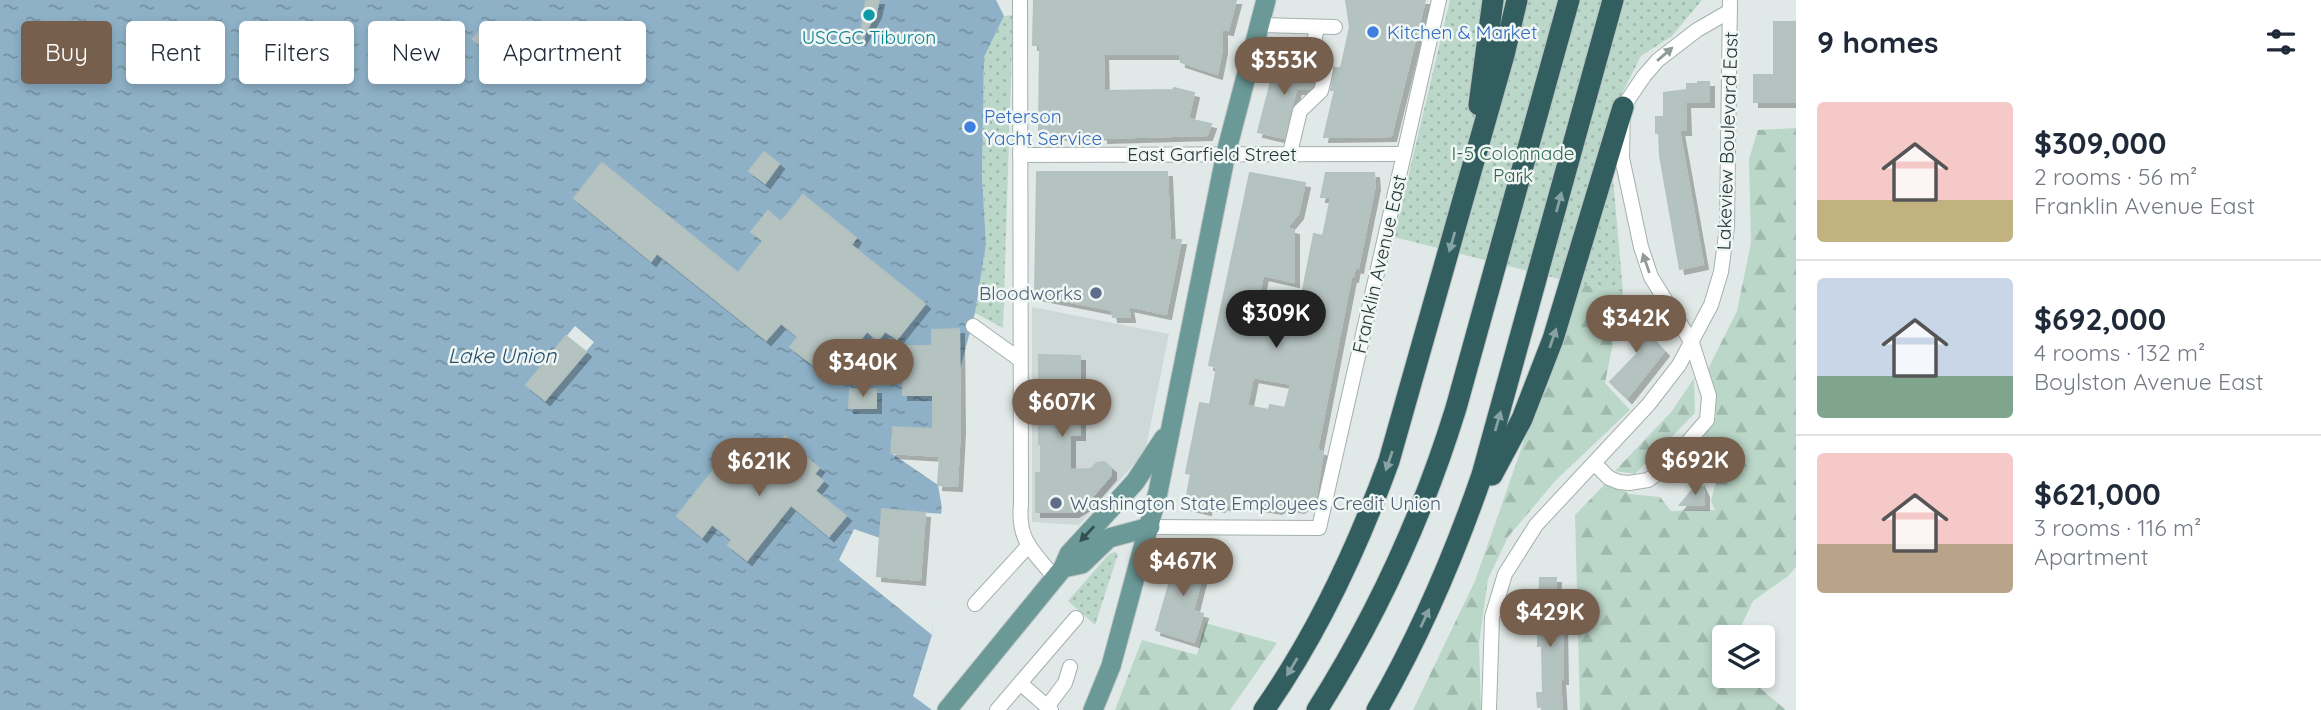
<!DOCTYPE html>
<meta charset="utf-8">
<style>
:root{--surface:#fff;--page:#f6f6f7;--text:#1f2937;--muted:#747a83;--line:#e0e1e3;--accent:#765f4d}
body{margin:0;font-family:Quicksand,sans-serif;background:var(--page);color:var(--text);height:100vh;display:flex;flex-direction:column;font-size:26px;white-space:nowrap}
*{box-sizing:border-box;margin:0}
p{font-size:23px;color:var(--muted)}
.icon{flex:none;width:38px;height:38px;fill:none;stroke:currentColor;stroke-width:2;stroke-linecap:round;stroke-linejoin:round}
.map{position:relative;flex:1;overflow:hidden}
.drawer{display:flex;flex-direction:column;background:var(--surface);width:525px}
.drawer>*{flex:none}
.top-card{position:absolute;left:21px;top:21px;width:665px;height:63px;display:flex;gap:14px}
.tools{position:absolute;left:1712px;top:625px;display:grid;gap:14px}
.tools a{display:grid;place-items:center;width:63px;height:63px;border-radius:7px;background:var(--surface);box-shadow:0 4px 10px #0003;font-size:35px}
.price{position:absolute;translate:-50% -60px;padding:0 16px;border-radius:24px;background:var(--accent);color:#fff;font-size:23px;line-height:46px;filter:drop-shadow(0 2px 4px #0008)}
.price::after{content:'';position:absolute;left:50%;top:42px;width:21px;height:16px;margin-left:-10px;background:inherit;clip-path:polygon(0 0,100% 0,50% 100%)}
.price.current{background:#222;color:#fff}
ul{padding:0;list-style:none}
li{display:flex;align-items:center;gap:21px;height:175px;padding:0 21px}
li+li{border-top:2px solid var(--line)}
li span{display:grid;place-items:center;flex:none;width:196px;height:140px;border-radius:7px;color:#555}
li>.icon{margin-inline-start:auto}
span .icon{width:84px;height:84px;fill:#fffc;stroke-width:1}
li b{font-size:30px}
h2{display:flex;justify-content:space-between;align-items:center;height:84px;padding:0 21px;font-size:30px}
.chip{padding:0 24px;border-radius:7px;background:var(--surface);box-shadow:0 4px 10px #0003;font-size:24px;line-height:63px}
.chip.current{background:var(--accent);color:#fff}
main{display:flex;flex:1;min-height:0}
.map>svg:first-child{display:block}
.built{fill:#ced8d6}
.grass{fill:url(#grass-dots)}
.forest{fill:url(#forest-firs)}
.water{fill:url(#water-ripples)}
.pier{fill:#e0e9e7}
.building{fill:#b5c3c0;stroke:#b3c1bf;stroke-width:2;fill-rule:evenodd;filter:url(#shadow)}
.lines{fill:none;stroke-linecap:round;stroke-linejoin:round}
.minor-casing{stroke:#a4b0ae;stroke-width:16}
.major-casing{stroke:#bdc3c3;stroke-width:21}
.highway-casing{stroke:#bdc3c3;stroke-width:23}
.minor{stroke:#fff;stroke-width:14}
.major{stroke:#6a9997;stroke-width:19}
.highway{stroke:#325e5f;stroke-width:21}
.oneway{fill:#919b9a}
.oneway2{fill:#87a2a2}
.oneway3{fill:#35504e}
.culture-dot{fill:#0f9aa8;stroke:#eff6f4;stroke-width:2.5}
.shop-dot{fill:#3f7fe0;stroke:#eff6f4;stroke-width:2.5}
.service-dot{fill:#5c6f8a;stroke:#eff6f4;stroke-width:2.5}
.labels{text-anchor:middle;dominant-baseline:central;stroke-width:5;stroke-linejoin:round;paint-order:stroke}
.shop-label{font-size:19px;fill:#366cbe;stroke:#eff6f4;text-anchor:start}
.culture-label{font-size:19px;fill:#0d838f;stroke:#eff6f4}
.street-label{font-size:19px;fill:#233736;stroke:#eff6f4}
.park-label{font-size:19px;fill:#326853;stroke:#eff6f4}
.service-label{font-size:19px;fill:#4e5e75;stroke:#eff6f4;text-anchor:end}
.water-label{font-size:21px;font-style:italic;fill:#254f6a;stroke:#eff6f4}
</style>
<main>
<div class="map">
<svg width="1796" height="710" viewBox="0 0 1796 710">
<defs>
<pattern id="grass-dots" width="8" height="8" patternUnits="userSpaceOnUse" patternTransform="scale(1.75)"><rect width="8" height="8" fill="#bbd7c9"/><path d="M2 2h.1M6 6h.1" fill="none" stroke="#a0b9ad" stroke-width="1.8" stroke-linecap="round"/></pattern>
<pattern id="forest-firs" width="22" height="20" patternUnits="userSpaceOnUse" patternTransform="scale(1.75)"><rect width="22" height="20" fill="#bbd7c9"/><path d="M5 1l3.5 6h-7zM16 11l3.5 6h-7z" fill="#a0b9ad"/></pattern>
<pattern id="water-ripples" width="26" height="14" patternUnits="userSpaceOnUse" patternTransform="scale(1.75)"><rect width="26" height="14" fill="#8eb1c7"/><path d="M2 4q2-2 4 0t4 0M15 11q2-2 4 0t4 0" fill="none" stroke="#7491a2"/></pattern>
<filter id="shadow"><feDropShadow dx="5" dy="5" stdDeviation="0" flood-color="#0004"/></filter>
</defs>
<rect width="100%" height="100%" fill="#e0e9e7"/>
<path class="built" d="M1032 307 1169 334 1145 452 1079 525 1032 522Z"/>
<g class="grass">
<path d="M1450 0H1702L1672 36 1641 56 1608 121 1623 292 1579 284 1394 237Z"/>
<path d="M1013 15 1003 328 975 313 986 244 982 177 984 56 1004 16Z"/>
<path d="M1115 552 1118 554 1095 625 1068 601 1109 554Z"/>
</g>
<g class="forest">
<path d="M1796 128V567L1788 576 1753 601 1736 637H1724V676H1746L1786 710H1580L1575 515 1609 480 1629 494 1660 497 1671 511 1715 510 1711 501 1716 481 1699 459 1691 458 1686 453 1716 417 1713 387 1706 373 1737 311 1751 243 1749 159 1758 130Z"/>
<path d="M1579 284 1623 292 1605 383 1630 410 1556 480 1508 537 1488 579 1479 644 1481 710H1413L1475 581Z"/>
<path d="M1694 378 1695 413 1635 474 1615 471 1672 411Z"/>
<path d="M1205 623 1277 643 1230 710H1115L1142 640 1197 655Z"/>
</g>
<path class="water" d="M0 0H996L1004 16 984 57 982 177 986 244 975 313 949 410 932 635 913 696 932 710H0Z"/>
<g class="pier">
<path d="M575 326 594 342 545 400 526 385Z"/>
<path d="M893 427 949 430 943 514 932 635 839 560 854 529 880 538 882 509 943 514 938 485 891 453Z"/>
</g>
<g class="building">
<path d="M866 0H879L876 13 860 41Z"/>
<path d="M1034 0H1236L1228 30 1222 29V49L1217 74 1181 62 1180 54H1103L1104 91 1173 90 1174 88 1194 93 1188 119 1211 124 1207 135 1103 138V134L1039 135 1040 45H1033Z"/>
<path d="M1346 0H1425L1391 136 1324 137 1335 90H1331L1335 68H1341L1350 27Z"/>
<path d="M1774 22H1796V102H1754V75H1774Z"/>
<path d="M483 27 503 45 494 56 473 39Z"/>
<path d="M1275 66 1314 67 1316 70 1312 86 1309 89H1296L1284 138 1258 132Z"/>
<path d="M1698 82H1709V102H1685L1686 130H1679L1703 264 1680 269 1660 156 1659 133H1656V117H1664V93L1687 90V84H1698Z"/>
<path d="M764 152 779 164 765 183 749 171Z"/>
<path d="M602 163 738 273 763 241 751 232 768 211 781 222 803 195 856 238 851 245 925 304 897 339 885 331 878 340 867 331 832 376H828L790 347 798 337 781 323 766 340 657 253 651 261 574 198Z"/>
<path d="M1037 172H1167L1170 240H1181L1166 314 1128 306 1130 317H1113L1112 310 1035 295Z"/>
<path d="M1250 173 1305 183 1298 214 1286 228 1294 230V282L1263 275 1256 310 1266 312 1264 319 1317 329 1322 304 1308 301 1309 296 1302 295 1314 234 1323 236 1331 197H1321L1326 173H1374L1375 185 1358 268 1355 267 1353 277H1351L1317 450 1323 452 1316 497 1299 508 1283 505 1277 509 1230 501 1229 506 1221 504 1220 507 1207 505 1206 510 1185 505 1191 474 1186 473 1200 403 1210 405 1217 367 1209 365ZM1253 377 1291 384 1285 408 1270 405 1269 410 1247 406Z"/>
<path d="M1631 310 1640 319 1639 320 1651 334 1650 336 1664 351 1627 398 1610 382 1640 351 1621 333 1624 330 1618 324Z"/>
<path d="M959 329 960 428 957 486 938 485 940 456 891 453 893 427 933 429V395H903V346H932V330Z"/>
<path d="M566 336 586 352 545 400 526 385Z"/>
<path d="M1039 355 1080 356V435H1070V470L1091 469 1097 463 1104 462 1111 468V475L1085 505 1074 512H1036V473H1041V444H1039Z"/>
<path d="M850 389H876V408H849Z"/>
<path d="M785 436 799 448 797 451 819 468 814 474 823 481 815 491 846 516 829 536 791 505 747 560 728 545 732 540 712 524 702 537 677 516 728 452 753 474Z"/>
<path d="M1699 482 1704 492V505H1680Z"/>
<path d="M882 509 925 513 920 580 877 576Z"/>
<path d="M1175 551 1206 560 1193 611 1203 614 1194 642 1156 630 1175 564 1171 563Z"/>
<path d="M1540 578H1556L1555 593H1552L1551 618H1554V624L1562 623 1563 679H1560L1562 710H1542V706L1538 707 1537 693H1543L1542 645 1538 646Z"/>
</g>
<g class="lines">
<defs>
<g id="minor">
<path d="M1020 0 1021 504C1017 541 1034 552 1055 578"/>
<path d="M1259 25 1335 27"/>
<path d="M1290 153 1300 111 1321 91 1326 70 1325 65 1315 55 1313 48 1317 27"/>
<path d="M1020 155 1404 154"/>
<path d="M973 326 1019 359"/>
<path d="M1594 463 1609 478 1619 482 1629 483 1648 480 1666 467 1707 420 1709 396 1692 343 1651 277 1641 247 1622 158 1623 107 1644 76 1658 60 1697 30 1730 11"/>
<path d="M1150 527 1319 528 1439 0"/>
<path d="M975 604 1029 545"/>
<path d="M1020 683 1051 710"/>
<path d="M1047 707 1065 683 1070 667"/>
<path d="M997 710 1076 618"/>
<path d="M1489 710 1492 617 1505 574 1536 525 1648 405 1679 365 1711 305 1721 272 1727 227 1730 0"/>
</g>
<g id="major">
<path d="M1063 568 1082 564 1109 538 1150 527"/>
<path d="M947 710 1063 568 1069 554 1135 482 1164 438"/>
<path d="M1093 710 1111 666 1158 492 1226 153 1266 0"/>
</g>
<g id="highway">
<path d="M1479 105 1493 0"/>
<path d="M1492 475 1522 419 1553 339 1623 107"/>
<path d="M1264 710C1318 633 1357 549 1389 461L1504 55 1517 0"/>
<path d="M1317 710C1377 615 1423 515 1456 408L1569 0"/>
<path d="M1377 710C1420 635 1454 556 1482 475L1613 0"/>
</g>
</defs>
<use href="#minor" class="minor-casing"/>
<use href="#major" class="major-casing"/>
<use href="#highway" class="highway-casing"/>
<use href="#minor" class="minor"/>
<use href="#major" class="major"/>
<use href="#highway" class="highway"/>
</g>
<defs><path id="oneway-solid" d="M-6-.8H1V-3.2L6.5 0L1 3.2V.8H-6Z" transform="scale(1.75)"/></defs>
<g class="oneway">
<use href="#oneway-solid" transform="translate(1665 54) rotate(-41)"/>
<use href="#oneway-solid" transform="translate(1646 263) rotate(-109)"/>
</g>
<g class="oneway2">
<use href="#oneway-solid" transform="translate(1559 202) rotate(-75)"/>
<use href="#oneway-solid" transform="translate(1452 242) rotate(106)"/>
<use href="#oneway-solid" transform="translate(1553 338) rotate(-71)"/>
<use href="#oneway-solid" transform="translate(1498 421) rotate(-74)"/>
<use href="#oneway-solid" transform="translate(1389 461) rotate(109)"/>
<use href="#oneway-solid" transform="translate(1425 618) rotate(-65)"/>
<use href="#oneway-solid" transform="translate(1292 667) rotate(121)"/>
</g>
<use class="oneway3" href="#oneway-solid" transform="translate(1087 534) rotate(133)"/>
<circle class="culture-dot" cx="869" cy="15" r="7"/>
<g class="shop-dot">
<circle cx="1373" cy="32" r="7"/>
<circle cx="970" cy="127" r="7"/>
</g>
<g class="service-dot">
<circle cx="1096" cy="293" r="7"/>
<circle cx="1056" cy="503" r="7"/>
</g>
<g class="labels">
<g class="shop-label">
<text x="1387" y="32">Kitchen &amp; Market</text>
<text x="984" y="116">Peterson<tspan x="984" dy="22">Yacht Service</tspan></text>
</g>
<g class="culture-label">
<text x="869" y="37">USCGC Tiburon</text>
</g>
<g class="street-label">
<text transform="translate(1727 141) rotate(-88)">Lakeview Boulevard East</text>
<text x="1212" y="154">East Garfield Street</text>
<text transform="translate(1379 264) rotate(-77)">Franklin Avenue East</text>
</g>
<g class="park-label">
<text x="1513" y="153">I-5 Colonnade<tspan x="1513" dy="22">Park</tspan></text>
</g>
<g class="service-label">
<text x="1082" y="293">Bloodworks</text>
<text x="1070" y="503" text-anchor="start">Washington State Employees Credit Union</text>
</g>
<g class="water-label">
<text x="502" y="355">Lake Union</text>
</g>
</g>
</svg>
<div class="tools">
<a><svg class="icon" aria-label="layers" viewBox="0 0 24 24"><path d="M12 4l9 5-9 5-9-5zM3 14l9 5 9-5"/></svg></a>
</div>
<b class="price" style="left:1284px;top:97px">$353K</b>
<b class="price current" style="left:1276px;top:350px">$309K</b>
<b class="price" style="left:1636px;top:355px">$342K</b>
<b class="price" style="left:863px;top:399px">$340K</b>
<b class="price" style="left:1062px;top:439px">$607K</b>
<b class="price" style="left:1695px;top:497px">$692K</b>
<b class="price" style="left:759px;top:498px">$621K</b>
<b class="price" style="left:1183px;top:598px">$467K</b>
<b class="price" style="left:1550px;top:649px">$429K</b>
<div class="top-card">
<a class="chip current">Buy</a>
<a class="chip">Rent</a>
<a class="chip">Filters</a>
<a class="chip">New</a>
<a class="chip">Apartment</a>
</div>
</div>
<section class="drawer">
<h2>9 homes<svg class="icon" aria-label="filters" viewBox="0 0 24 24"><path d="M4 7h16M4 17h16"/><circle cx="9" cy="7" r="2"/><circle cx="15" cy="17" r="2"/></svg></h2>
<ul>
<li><span style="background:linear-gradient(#f6c9c9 70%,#c2b280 0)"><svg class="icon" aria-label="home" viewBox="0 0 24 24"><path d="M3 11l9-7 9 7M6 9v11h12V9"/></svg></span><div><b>$309,000</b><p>2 rooms · 56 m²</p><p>Franklin Avenue East</p></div></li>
<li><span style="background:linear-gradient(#c9d6e8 70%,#7fa58c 0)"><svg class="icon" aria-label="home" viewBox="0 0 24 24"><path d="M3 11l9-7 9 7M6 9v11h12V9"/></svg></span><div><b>$692,000</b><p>4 rooms · 132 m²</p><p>Boylston Avenue East</p></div></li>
<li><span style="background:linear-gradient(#f6c9c9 65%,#b9a48a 0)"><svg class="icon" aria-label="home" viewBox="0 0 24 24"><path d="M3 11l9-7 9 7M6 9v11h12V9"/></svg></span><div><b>$621,000</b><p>3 rooms · 116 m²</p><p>Apartment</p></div></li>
</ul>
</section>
</main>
